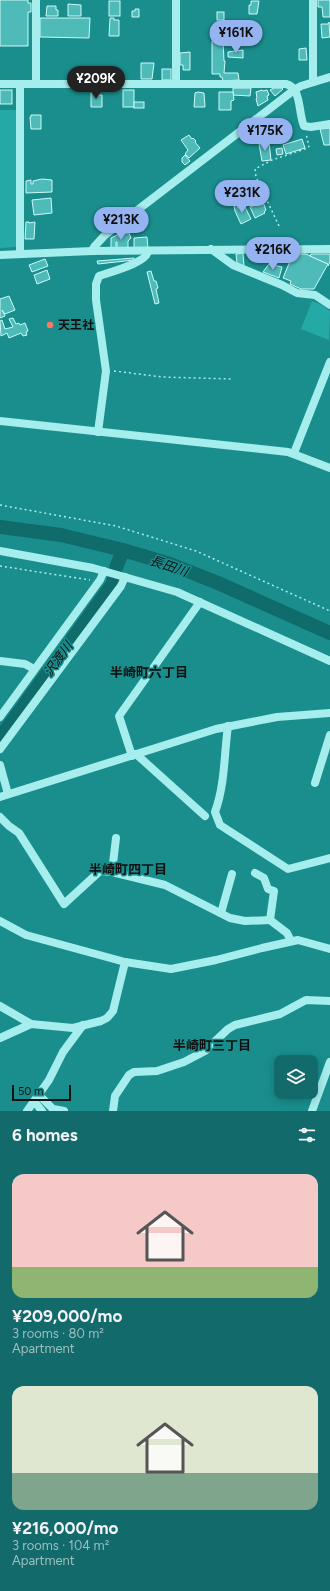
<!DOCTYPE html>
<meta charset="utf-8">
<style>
:root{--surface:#136a6a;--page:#207272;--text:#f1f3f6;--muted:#9dbfc1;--accent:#95b2f1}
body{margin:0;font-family:Figtree,"Noto Sans JP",sans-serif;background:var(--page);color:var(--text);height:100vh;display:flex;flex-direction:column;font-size:15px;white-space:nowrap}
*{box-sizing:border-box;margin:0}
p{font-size:13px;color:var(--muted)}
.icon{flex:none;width:22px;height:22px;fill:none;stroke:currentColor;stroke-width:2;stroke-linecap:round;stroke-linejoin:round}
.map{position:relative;height:1111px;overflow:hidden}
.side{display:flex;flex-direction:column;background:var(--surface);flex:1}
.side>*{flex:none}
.fabs{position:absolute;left:274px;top:1055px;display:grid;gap:8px}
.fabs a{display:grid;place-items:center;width:44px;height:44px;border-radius:8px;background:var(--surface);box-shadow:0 2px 10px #0003;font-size:20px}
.scale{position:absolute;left:12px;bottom:10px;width:59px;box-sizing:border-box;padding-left:4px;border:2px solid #111;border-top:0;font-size:11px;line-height:14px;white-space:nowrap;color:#111;-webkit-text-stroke:3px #198e8d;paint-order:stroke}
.price{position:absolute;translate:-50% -34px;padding:0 9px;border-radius:14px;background:var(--accent);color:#111;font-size:13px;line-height:26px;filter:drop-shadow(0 1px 2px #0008)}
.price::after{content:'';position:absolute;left:50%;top:24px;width:12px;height:9px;margin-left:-6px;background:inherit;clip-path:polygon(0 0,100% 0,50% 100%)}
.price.active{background:#222;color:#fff}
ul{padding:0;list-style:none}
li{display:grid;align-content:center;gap:8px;height:212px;padding:0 12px}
li span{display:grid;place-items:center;height:124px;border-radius:12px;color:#555}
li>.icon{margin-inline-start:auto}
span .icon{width:72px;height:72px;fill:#fffc;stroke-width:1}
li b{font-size:17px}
h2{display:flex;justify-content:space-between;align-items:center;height:48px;padding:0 12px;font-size:17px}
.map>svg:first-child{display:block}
.green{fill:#25a9a7}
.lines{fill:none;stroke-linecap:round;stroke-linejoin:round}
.river{stroke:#106b6b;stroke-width:14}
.building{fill:#4fbbb9;stroke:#cbfaf9}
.path{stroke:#a5eeed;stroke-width:1.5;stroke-dasharray:2 3;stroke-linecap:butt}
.minor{stroke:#a5eeed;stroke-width:8}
.poi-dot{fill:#ff7962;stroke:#198e8d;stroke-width:1.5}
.labels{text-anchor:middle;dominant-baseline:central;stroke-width:3;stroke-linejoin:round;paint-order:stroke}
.poi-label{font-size:12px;font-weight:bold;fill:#111;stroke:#198e8d;text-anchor:start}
.water-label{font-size:13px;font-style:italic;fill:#111;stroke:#198e8d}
.neighbourhood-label{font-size:13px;font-weight:bold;fill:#111;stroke:#198e8d}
</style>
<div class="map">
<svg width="330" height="1111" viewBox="0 0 330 1111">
<rect width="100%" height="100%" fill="#198e8d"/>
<g class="green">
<path d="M0 110H17V247L0 248Z"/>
<path d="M312 301 320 304 330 311 329 340 301 329Z"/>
</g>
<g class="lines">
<g class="river">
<path d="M0 527 61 535 123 550 170 564 218 583 330 633"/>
<path d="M116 568 123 550"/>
<path d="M0 738 112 585 114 579"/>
</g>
</g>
<g class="building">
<path d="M0 0H28V3H31V12H28V46H0Z"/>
<path d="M318 0H330V17H323L322 7H318Z"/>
<rect x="109" y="1" width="11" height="15"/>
<path d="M251 1H259L257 14H249V5H251Z"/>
<path d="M68 4 81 5V16H68Z"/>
<path d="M47 6H56V10H58V16H46Z"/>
<path d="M135 9H139V17H132V11H135Z"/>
<rect x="217" y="12" width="7" height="8"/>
<path d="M40 18H90L89 38 40 37Z"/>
<path d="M110 18H114V20H119V36H109Z"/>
<path d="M329 22 330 37 322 38 321 24H328Z"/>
<path d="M220 34H232V38L220 39Z"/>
<path d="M223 40 224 61H225L224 73H238L239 80 223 81 222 77H220V74H212V41Z"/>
<path d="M306 48 307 60H299V49Z"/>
<path d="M243 50V58L228 57V52Z"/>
<path d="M190 52V70H183V65H180V53Z"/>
<path d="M141 63H154L152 79H141Z"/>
<rect x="162" y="69" width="9" height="11"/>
<path d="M233 88H251L250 96 233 95Z"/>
<path d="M274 88H282L283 89 275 96 270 90Z"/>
<rect x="0" y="90" width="12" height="14"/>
<rect x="123" y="90" width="11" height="17"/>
<path d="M262 90 263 91 267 90 269 95 267 96 268 100 258 106 256 99 257 98 256 92Z"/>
<path d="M98 92V95H102V107H91V93Z"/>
<path d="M198 92 204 93 205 107H194L195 93Z"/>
<path d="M219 92H233L234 100 231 101V110H219Z"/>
<rect x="134" y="102" width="10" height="6"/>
<path d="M31 115H41V129H31L30 117H31Z"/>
<path d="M330 128V145H324L320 129Z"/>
<path d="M189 135 192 139 193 138 196 141 195 142 200 148 189 158 185 154 188 150 181 140Z"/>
<path d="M302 139 305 148 286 154 283 145Z"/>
<path d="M269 142 271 160 262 161 259 144Z"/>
<path d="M282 148 283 154 277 155 276 149Z"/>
<path d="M185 155 190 161 185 165 182 162V158Z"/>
<path d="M42 179 52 180V192L26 193V181L31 180V184H33V181Z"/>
<path d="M250 187H257L259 192 250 193V195H249L250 202 241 203 238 190Z"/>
<path d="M51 198 52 213 34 215 32 200Z"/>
<path d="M263 202 266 210 264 212 265 213 255 218 250 207Z"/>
<path d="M237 205 238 208 243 206 245 207 251 219 241 224 235 211 234 206Z"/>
<path d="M26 222H29V223L35 222 34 239H25Z"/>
<path d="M135 223 144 225 143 231 134 229Z"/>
<path d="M129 233 131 238 128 241V248H117V242H116V249H111V238L119 234Z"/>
<path d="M147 237 148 248H134V238Z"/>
<path d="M243 253 244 267 237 264 236 254Z"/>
<path d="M293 254H306L328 264 314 289H301L290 284 291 281 283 278Z"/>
<path d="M311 254H330V262L328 266V264L310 256Z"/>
<path d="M134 258V260L98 264 97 261Z"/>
<path d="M45 259 48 266 32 272 29 265Z"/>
<path d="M269 264 282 267 279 278 263 272Z"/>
<path d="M47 270 50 279 37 284 34 275Z"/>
<path d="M151 271 154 281H156L158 288 156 289 159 303 155 304 147 272Z"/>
<path d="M9 296 15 310 5 314 2 310 5 316 0 318V299Z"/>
<path d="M13 318 16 324 19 323 20 325 25 323 28 331 26 332 27 335 23 336 21 333 9 338 7 333 1 336 0 321 2 320 5 329 13 327 9 319Z"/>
</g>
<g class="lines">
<g class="path">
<path d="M279 226 256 177 255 169 272 160 308 148 309 146 306 134"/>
<path d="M114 371 162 377 232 379"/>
<path d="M0 505 116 526 196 551 330 611"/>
<path d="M0 566 90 580"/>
</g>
<g class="minor">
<path d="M36 0V83"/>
<path d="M313 82V0"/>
<path d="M176 83V0"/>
<path d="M0 84H286C302 88 298 113 304 126L311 127 330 124"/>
<path d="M20 84V253"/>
<path d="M211 249 233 265 282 285 297 293 315 295 330 305"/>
<path d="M92 251 94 247 105 235 294 90 301 86 330 77"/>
<path d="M0 255 92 251 330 249"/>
<path d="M0 421 288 452 330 468"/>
<path d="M98 432 106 371 96 300V284L99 276C110 272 147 263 148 251"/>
<path d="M294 453 330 362"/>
<path d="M0 551 93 568 177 592 330 661"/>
<path d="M0 661 25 664 34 669"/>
<path d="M0 717 100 580 104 571"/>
<path d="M228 726C224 755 225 785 215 812L220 825 288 869 330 858"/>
<path d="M0 749 121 586 125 577"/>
<path d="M136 754 205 816"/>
<path d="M132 756 119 716 200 602"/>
<path d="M0 765 8 794"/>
<path d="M315 783 330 735"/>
<path d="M0 797 216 729 277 717 330 713"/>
<path d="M0 817 9 826 19 833 64 904 100 871 112 872 165 885 230 918 245 921 270 920"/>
<path d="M112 872 116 838"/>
<path d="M255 873 264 878 268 889 274 891 270 920 287 933 291 941"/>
<path d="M221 913 232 874"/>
<path d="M0 921 26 935 125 962 171 969 216 960 262 948 298 940 330 949"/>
<path d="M0 1006 31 1024 73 1028 101 1021 107 1018 113 1011 125 962"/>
<path d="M0 1038 31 1024"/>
<path d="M39 1095 53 1109 64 1111"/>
<path d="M34 1101 42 1111"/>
<path d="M27 1111 49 1080 63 1052 83 1025"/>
<path d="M113 1111 115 1096 129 1075 134 1072 157 1071 184 1062 205 1051 228 1029 235 1025 280 1014 306 1000 330 1001"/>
<path d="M312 1111 330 1062"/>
</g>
</g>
<circle class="poi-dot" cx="50" cy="325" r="4"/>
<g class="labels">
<g class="poi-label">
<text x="58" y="325">天王社</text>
</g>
<g class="water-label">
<text transform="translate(169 566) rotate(19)">長田川</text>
<text transform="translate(58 659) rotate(-54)">沢渡川</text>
</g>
<g class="neighbourhood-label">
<text x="149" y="672">半崎町六丁目</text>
<text x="128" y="869">半崎町四丁目</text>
<text x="212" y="1045">半崎町三丁目</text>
</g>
</g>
</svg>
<div class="fabs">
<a><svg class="icon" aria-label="layers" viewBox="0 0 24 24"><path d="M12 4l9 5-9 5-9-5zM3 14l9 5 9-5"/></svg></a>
</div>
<div class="scale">50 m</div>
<b class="price" style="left:236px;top:54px">¥161K</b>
<b class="price active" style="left:96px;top:100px">¥209K</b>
<b class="price" style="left:265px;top:152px">¥175K</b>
<b class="price" style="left:242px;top:214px">¥231K</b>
<b class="price" style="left:121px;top:241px">¥213K</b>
<b class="price" style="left:273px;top:271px">¥216K</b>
</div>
<section class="side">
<h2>6 homes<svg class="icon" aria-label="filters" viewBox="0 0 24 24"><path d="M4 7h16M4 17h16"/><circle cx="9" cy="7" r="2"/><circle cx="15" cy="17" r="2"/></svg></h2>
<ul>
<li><span style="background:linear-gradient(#f6c9c9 75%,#8fb573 0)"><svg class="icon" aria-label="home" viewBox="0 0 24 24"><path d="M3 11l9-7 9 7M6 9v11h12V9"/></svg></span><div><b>¥209,000/mo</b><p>3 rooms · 80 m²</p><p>Apartment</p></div></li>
<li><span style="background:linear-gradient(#dfe7d0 70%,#7fa58c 0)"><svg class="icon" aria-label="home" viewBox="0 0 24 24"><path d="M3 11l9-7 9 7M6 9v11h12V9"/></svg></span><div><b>¥216,000/mo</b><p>3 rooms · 104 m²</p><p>Apartment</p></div></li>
</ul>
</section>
